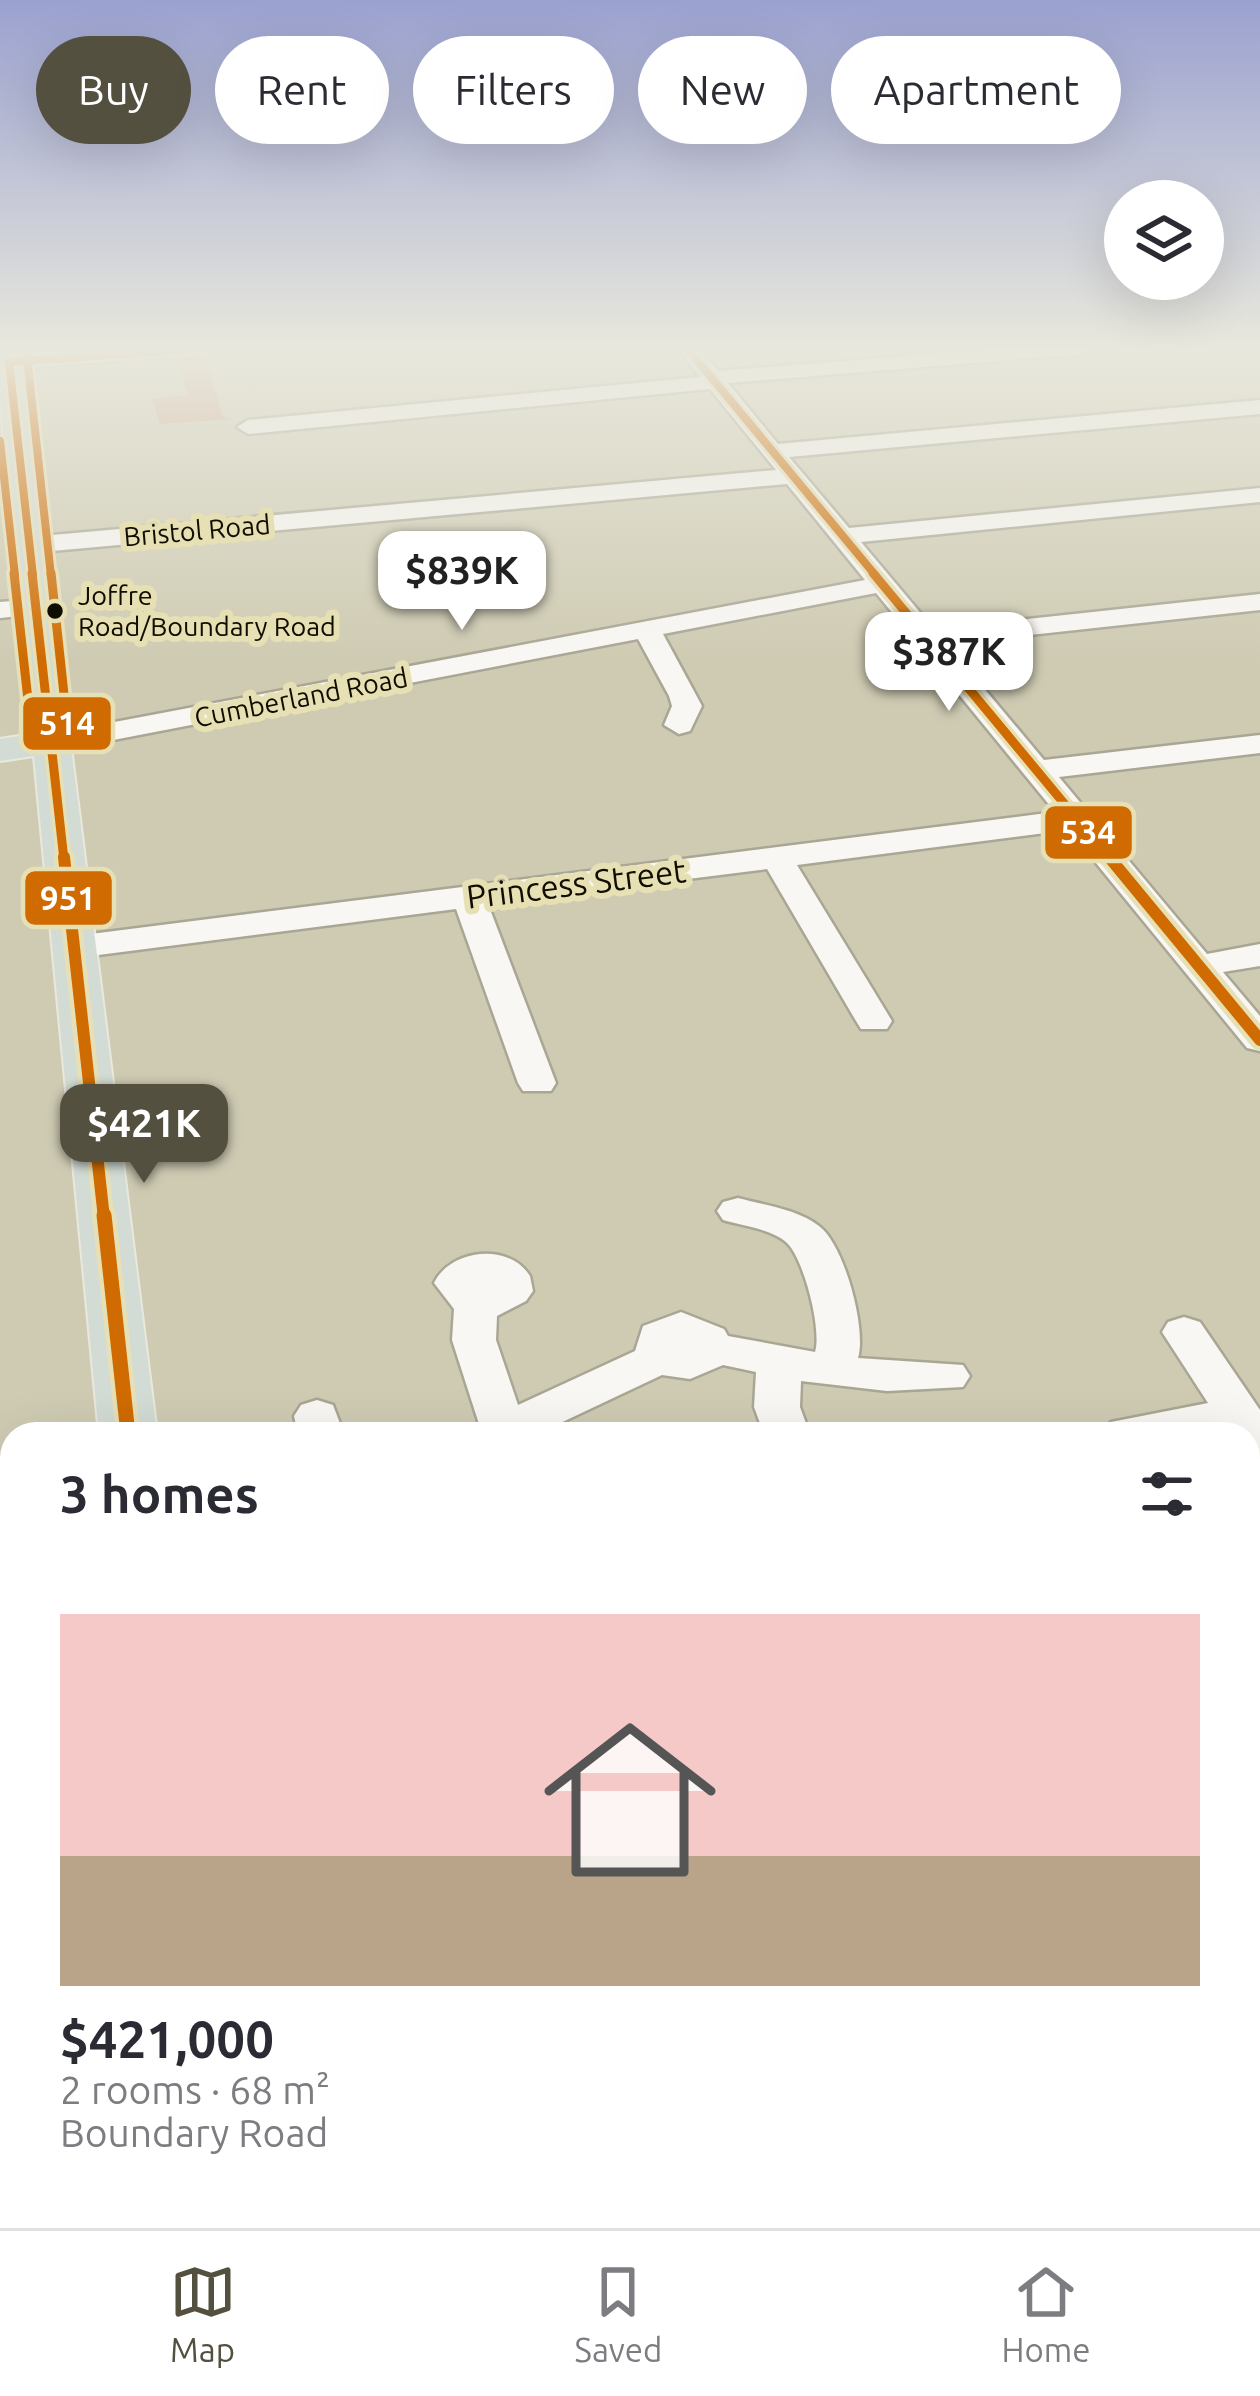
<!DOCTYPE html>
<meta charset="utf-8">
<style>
:root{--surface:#fff;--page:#f7f7f7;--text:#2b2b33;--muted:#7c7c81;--line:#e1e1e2;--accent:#53503f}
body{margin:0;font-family:Ubuntu,sans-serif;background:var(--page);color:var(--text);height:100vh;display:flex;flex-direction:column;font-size:45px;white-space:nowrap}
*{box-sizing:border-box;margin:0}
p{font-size:39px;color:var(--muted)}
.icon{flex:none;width:66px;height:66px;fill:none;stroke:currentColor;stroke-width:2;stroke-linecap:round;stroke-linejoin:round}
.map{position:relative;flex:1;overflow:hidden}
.side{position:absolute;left:0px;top:1422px;width:1260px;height:807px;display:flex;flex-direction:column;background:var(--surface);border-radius:36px 36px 0 0;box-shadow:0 12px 48px #0002}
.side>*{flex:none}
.banner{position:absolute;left:36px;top:36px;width:1188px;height:108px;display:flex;gap:24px}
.controls{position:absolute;left:1104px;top:180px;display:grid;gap:24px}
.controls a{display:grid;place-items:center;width:120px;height:120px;border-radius:50%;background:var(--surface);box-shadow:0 12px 48px #0002;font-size:60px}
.price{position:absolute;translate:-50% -102px;padding:0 27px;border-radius:24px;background:#fff;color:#222;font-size:39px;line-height:78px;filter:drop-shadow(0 3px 6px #0008)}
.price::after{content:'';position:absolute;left:50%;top:72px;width:36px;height:27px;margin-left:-18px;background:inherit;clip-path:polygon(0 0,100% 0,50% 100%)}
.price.active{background:var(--accent);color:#fff}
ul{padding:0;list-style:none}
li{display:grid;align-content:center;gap:24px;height:636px;padding:0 60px}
li span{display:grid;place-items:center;height:372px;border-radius:0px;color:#555}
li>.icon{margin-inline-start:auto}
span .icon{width:216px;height:216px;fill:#fffc;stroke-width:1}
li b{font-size:51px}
h2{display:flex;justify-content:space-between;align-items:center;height:144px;padding:0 60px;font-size:51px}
.chip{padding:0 42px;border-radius:54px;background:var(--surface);box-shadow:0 12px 48px #0002;font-size:42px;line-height:108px}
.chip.active{background:var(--accent);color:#fff}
.tabs{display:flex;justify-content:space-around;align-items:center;height:168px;border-top:3px solid var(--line);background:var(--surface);font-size:33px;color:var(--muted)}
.tabs a{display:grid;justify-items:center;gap:6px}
.tabs .active{color:var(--accent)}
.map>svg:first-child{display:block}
.green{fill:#d0aa93}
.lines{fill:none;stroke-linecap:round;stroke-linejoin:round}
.minor-casing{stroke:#a9a694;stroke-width:5}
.major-casing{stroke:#e9e8dd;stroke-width:4}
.minor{fill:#f8f7f4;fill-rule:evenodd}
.major{fill:#d2dbd4;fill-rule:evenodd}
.bus-1-far3-casing{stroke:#e7e0b5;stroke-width:14}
.bus-1-far2-casing{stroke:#e7e0b5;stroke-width:16}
.bus-1-far1-casing{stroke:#e7e0b5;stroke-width:21}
.bus-1-casing{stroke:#e7e0b5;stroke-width:24}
.bus-2-far2-casing{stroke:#e7e0b5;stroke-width:14}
.bus-2-far1-casing{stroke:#e7e0b5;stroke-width:16}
.bus-2-casing{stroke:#e7e0b5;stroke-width:21}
.bus-3-far1-casing{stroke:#e7e0b5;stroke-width:14}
.bus-3-casing{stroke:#e7e0b5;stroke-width:16}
.bus-4-far1-casing{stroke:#e7e0b5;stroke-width:14}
.bus-4-casing{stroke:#e7e0b5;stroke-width:16}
.bus-1-far3{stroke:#cf6b00;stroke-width:8}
.bus-1-far2{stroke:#cf6b00;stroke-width:9}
.bus-1-far1{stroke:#cf6b00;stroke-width:12}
.bus-1{stroke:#cf6b00;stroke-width:15}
.bus-2-far2{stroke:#cf6b00;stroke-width:8}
.bus-2-far1{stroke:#cf6b00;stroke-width:9}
.bus-2{stroke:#cf6b00;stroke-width:12}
.bus-3-far1{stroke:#cf6b00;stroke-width:8}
.bus-3{stroke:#cf6b00;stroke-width:9}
.bus-4-far1{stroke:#cf6b00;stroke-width:8}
.bus-4{stroke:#cf6b00;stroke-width:9}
.bus-dot{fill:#100d01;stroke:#e7e0b5;stroke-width:4.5}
.labels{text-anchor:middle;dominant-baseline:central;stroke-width:12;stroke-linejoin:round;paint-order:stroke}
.far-street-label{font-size:27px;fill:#100d01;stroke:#e7e0b5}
.far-bus-label{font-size:27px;fill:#100d01;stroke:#e7e0b5;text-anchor:start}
.street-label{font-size:33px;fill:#100d01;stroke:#e7e0b5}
.line-badge{stroke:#e7e0b5;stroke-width:4.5}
.badge-label{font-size:33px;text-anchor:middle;font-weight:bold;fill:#fff}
</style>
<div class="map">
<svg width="1260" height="2228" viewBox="0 0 1260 2228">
<rect width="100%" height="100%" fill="#cfcbb3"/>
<g class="green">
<path d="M204 356 223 417 232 419 160 424 152 399 188 395 176 358Z"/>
<path d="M12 1531V2217H178L179 2228H0V1534Z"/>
</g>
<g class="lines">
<defs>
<g id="minor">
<path d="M126 348H218L208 354 0 369V357Z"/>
<path d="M677 348H698L718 371 1009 348H1091L1081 354 728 383 778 444 1260 400V414L789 457 849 528 1260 488V502L861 542 934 629 1260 594V610L947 644 1044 760 1260 735V753L1059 777 1207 954 1260 944V966L1223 972 1260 1016V1051L1247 1048 1069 830 797 865 892 1021 887 1029H861L856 1021 767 869 488 904 556 1083 551 1091H523L518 1083 456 909 75 958 63 954 57 947 63 940 75 936 1055 812 876 593 663 634 702 706 690 731 679 734 664 725 672 706 669 696 638 639 51 752 36 743 51 734 865 580 787 484 30 553 17 545 30 537 776 470 710 389 248 434 237 427 248 420 700 377Z"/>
<path d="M24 490 36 497 33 502 0 506V492Z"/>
<path d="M37 599 51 607 47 613 0 618V602Z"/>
<path d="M738 1198C764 1205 797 1209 819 1226 844 1244 867 1329 858 1358L963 1365 970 1376 963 1387 887 1391 801 1381 800 1407 810 1434H764L754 1407 756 1372 723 1365 690 1379 662 1375 537 1434H473L479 1424 452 1340 454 1309 434 1283C450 1249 509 1242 530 1276L533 1291 526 1301 497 1316 496 1340 518 1405 635 1351 643 1326 681 1312 724 1329 728 1336 815 1352C822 1330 804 1259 787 1243 772 1229 743 1226 723 1220L717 1211 723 1202Z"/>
<path d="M1184 1317 1200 1322 1260 1410V1463L1248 1459V1434H1104L1111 1422 1208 1403 1162 1332 1168 1322Z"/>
<path d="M317 1400 333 1405 344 1434H298L294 1416 301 1405Z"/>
<path d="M12 1495V1531L0 1533V1497Z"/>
<path d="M1248 1703 1260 1707V1766L1248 1762Z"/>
<path d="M1260 1966V2020L1248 2021V1967Z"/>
<path d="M532 2217H633L628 2228H527Z"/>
<path d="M723 2217H789L793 2228H727Z"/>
<path d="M805 2217H871L870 2228H804Z"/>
</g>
<g id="major">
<path d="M0 348H21L157 1434H99L34 756 0 761V739L32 734 0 399Z"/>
<path d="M174 2217H254L255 2228H175Z"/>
</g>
</defs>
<use href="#minor" class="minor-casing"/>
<use href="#major" class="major-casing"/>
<use href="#minor" class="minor"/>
<use href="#major" class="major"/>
<defs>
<g id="bus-1-far3">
<path d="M9 362 33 576"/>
<path d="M9 362 208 348"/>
</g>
<path id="bus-1-far2" d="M32 573 64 860"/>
<path id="bus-1-far1" d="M64 857 104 1218"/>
<path id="bus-1" d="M104 1215 128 1434"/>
<path id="bus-2-far2" d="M687 348 876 576"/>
<path id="bus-2-far1" d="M873 573 1111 860"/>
<path id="bus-2" d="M1109 857 1260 1040"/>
<path id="bus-3-far1" d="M0 441 15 576"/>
<path id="bus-3" d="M14 573 33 745"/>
<path id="bus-4-far1" d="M26 348 51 576"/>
<path id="bus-4" d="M51 573 69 741"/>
</defs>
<use href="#bus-1-far3" class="bus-1-far3-casing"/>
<use href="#bus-1-far2" class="bus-1-far2-casing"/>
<use href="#bus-1-far1" class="bus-1-far1-casing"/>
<use href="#bus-1" class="bus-1-casing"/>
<use href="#bus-2-far2" class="bus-2-far2-casing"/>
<use href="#bus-2-far1" class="bus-2-far1-casing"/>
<use href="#bus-2" class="bus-2-casing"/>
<use href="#bus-3-far1" class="bus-3-far1-casing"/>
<use href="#bus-3" class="bus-3-casing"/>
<use href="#bus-4-far1" class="bus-4-far1-casing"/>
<use href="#bus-4" class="bus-4-casing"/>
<use href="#bus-1-far3" class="bus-1-far3"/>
<use href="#bus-1-far2" class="bus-1-far2"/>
<use href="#bus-1-far1" class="bus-1-far1"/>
<use href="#bus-1" class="bus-1"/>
<use href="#bus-2-far2" class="bus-2-far2"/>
<use href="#bus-2-far1" class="bus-2-far1"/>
<use href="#bus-2" class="bus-2"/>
<use href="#bus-3-far1" class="bus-3-far1"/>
<use href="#bus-3" class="bus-3"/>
<use href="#bus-4-far1" class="bus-4-far1"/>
<use href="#bus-4" class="bus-4"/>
</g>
<linearGradient id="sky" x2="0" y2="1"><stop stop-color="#9aa1cf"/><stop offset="0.53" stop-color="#e9e8dd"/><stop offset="1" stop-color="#e9e8dd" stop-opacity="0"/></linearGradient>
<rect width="1260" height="659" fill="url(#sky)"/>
<circle class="bus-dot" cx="55" cy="611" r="10"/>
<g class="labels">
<g class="far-street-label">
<text transform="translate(197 530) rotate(-5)">Bristol Road</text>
<text transform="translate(301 697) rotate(-11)">Cumberland Road</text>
</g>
<g class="far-bus-label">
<text x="78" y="595">Joffre<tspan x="78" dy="31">Road/Boundary Road</tspan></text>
</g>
<g class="street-label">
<text transform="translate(576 883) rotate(-7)">Princess Street</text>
</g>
</g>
<g class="line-badge">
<rect x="21" y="695" width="92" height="57" rx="12" fill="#cf6b00"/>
<rect x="1043" y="804" width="91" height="57" rx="12" fill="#cf6b00"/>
<rect x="23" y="869" width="91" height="58" rx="12" fill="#cf6b00"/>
</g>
<g class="badge-label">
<text x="67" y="735">514</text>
<text x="1088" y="844">534</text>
<text x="68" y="910">951</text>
</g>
</svg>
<div class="controls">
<a><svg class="icon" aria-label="layers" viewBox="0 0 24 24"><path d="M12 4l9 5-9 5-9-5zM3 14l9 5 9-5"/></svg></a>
</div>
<b class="price" style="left:462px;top:633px">$839K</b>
<b class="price" style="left:949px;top:714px">$387K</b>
<b class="price active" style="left:144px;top:1186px">$421K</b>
<div class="banner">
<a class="chip active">Buy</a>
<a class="chip">Rent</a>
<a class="chip">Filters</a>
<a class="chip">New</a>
<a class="chip">Apartment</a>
</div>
<section class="side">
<h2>3 homes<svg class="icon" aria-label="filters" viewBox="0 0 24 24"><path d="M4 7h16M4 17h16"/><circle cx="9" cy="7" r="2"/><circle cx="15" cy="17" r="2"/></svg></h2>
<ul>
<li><span style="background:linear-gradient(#f6c9c9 65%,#b9a48a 0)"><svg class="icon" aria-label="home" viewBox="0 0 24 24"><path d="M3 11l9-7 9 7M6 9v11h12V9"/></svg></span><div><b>$421,000</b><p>2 rooms · 68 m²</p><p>Boundary Road</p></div></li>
</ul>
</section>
</div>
<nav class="tabs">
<a class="active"><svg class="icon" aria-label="map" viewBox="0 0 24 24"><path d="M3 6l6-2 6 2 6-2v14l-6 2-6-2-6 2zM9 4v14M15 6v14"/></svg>Map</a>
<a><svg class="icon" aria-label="saved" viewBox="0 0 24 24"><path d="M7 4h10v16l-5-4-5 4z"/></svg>Saved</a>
<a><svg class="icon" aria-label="home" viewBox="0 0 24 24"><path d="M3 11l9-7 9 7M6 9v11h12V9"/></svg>Home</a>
</nav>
